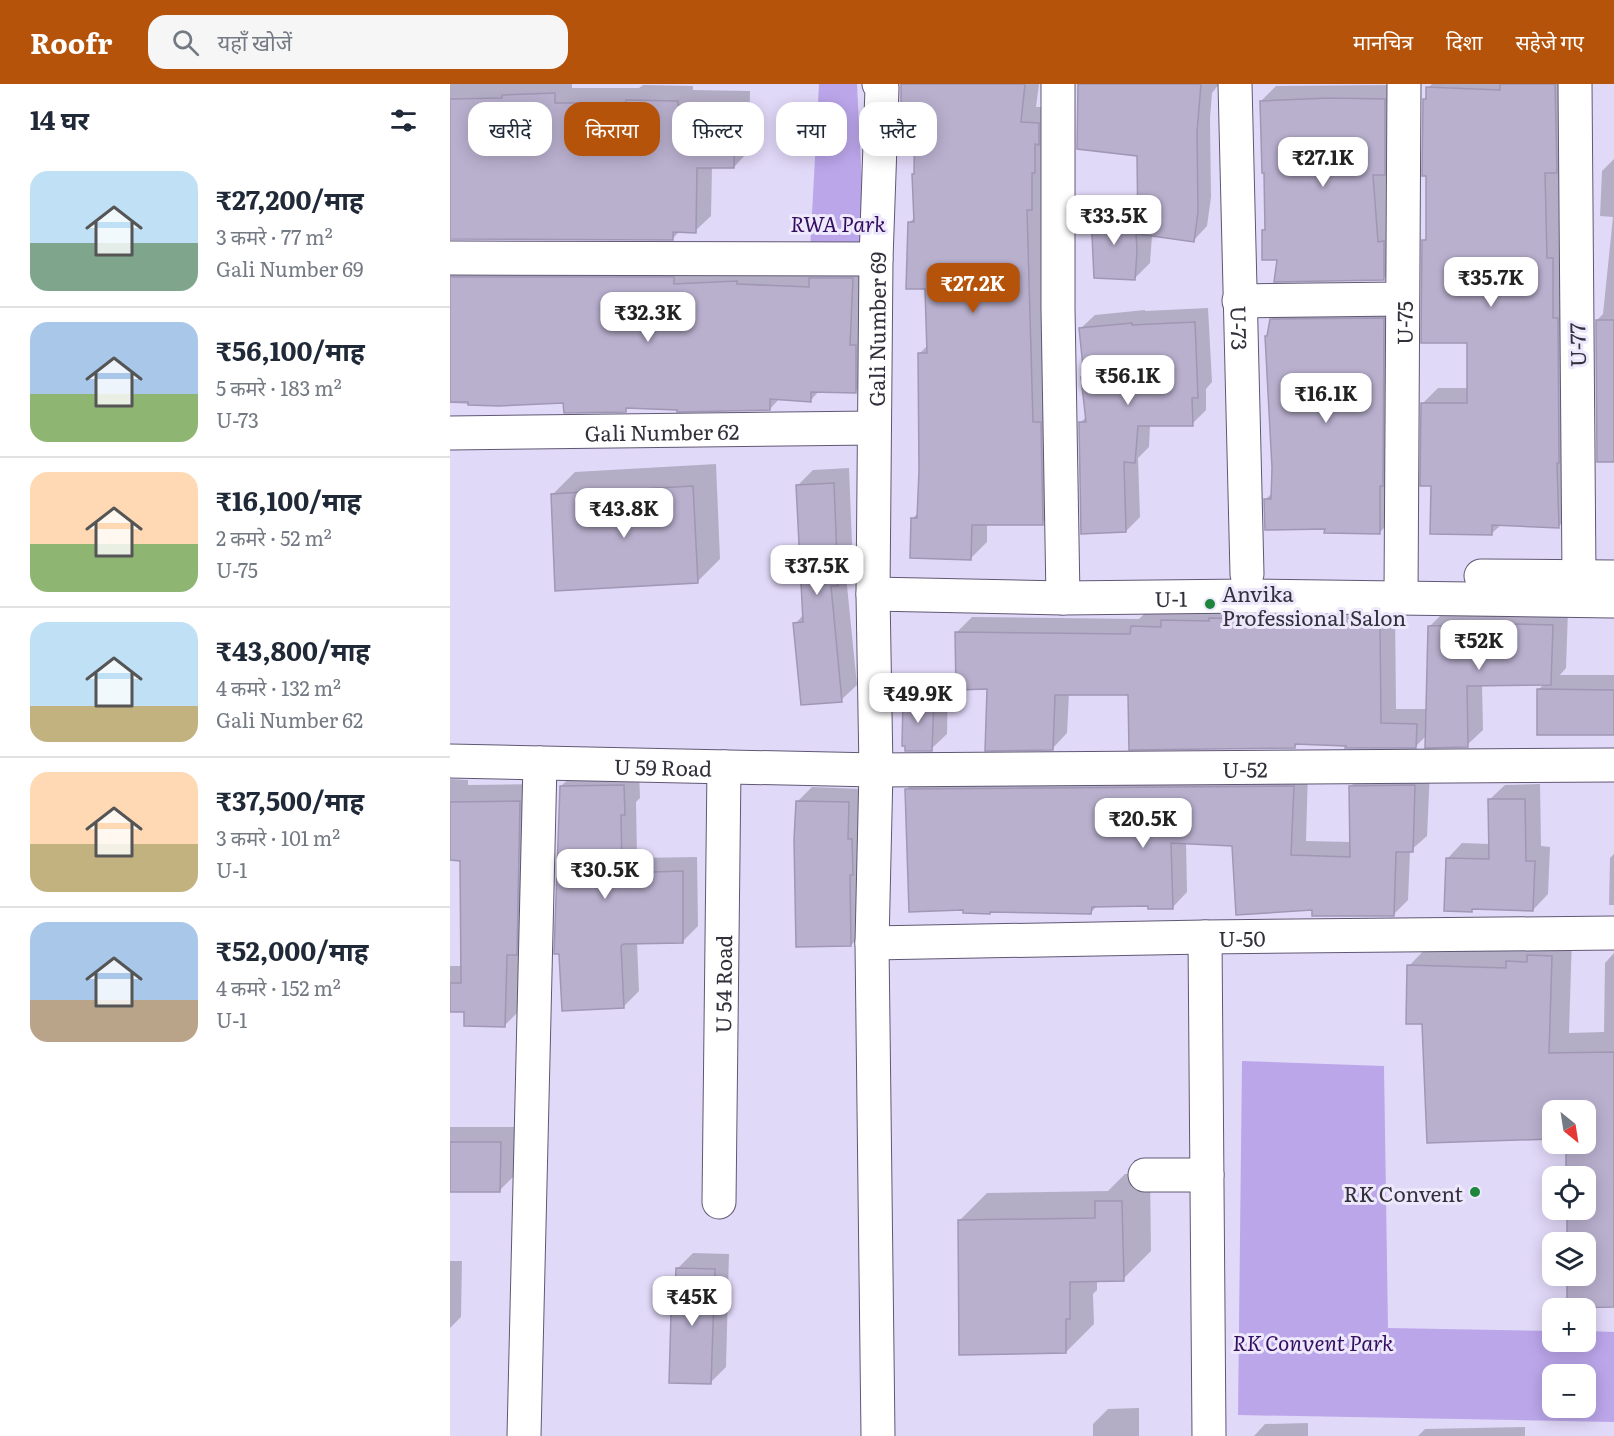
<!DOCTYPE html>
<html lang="hi">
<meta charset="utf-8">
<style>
:root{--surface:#fff;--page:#f6f6f7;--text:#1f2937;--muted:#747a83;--line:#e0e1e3;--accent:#b45309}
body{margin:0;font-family:Literata,"Noto Sans Devanagari",serif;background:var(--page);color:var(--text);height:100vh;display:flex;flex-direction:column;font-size:22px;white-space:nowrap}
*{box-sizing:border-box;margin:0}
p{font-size:20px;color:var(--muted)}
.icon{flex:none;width:33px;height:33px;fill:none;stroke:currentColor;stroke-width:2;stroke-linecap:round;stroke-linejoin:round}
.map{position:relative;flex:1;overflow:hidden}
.details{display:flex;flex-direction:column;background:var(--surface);width:450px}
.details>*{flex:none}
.hud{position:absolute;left:18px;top:18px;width:570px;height:54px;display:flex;gap:12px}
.needle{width:39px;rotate:150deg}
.tools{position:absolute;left:1092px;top:1016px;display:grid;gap:12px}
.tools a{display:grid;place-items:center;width:54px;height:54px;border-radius:12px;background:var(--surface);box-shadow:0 3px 15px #0003;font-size:30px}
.price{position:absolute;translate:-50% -51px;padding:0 14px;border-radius:12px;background:#fff;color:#222;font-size:20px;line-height:39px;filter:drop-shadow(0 2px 3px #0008)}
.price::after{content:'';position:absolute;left:50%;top:36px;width:18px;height:14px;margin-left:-9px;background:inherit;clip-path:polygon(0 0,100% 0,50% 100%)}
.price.current{background:var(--accent);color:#fff}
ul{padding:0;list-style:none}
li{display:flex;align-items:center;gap:18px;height:150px;padding:0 30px}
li+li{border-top:2px solid var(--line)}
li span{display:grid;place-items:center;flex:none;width:168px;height:120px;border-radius:18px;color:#555}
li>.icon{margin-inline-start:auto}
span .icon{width:72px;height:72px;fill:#fffc;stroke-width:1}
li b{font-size:26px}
h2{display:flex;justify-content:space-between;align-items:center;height:72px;padding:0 30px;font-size:26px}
.tag{padding:0 21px;border-radius:18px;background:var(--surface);box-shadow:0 3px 15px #0003;font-size:21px;line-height:54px}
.tag.current{background:var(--accent);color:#fff}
header{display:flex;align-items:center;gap:36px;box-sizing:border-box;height:84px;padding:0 30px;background:var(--accent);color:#fff}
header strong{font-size:28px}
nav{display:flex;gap:33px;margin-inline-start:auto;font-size:21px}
.search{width:420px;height:54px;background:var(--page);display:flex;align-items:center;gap:15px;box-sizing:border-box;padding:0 21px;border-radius:18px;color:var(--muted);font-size:22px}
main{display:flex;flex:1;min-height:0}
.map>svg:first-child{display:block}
.green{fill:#bba6ea;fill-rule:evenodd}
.shadow{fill:#0003}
.building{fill:#b9b0ce;stroke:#9f97b4;stroke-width:1.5}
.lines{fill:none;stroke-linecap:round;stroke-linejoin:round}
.minor-casing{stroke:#605873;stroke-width:35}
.minor{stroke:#fff;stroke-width:33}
.poi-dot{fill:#1d863c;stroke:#ede8fb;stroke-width:2}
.labels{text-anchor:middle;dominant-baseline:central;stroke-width:6;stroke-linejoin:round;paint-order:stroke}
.park-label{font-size:21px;font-style:italic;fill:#340f60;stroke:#ede8fb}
.street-label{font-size:21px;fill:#33303c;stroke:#ede8fb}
.poi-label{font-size:21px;fill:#33303c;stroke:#ede8fb;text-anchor:start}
</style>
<header>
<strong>Roofr</strong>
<div class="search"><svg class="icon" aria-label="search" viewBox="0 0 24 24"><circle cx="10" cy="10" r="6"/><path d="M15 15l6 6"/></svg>यहाँ खोजें</div>
<nav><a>मानचित्र</a><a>दिशा</a><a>सहेजे गए</a></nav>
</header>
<main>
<section class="details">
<h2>14 घर<svg class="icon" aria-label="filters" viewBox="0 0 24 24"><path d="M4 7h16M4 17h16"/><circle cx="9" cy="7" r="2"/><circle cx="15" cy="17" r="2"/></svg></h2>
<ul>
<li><span style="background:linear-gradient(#bfe0f5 60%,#7fa58c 0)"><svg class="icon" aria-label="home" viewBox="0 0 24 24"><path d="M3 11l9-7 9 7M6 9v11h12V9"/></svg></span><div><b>₹27,200/माह</b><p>3 कमरे · 77 m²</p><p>Gali Number 69</p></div></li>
<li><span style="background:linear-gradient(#a9c7e8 60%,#8fb573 0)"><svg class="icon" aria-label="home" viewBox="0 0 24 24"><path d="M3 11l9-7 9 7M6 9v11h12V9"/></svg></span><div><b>₹56,100/माह</b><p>5 कमरे · 183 m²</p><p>U-73</p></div></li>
<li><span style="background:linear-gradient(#ffd9b3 60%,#8fb573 0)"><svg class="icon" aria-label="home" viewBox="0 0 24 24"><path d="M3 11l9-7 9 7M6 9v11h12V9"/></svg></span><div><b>₹16,100/माह</b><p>2 कमरे · 52 m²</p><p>U-75</p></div></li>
<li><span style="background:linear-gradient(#bfe0f5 70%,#c2b280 0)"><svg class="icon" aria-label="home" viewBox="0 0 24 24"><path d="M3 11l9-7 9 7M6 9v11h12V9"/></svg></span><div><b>₹43,800/माह</b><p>4 कमरे · 132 m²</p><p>Gali Number 62</p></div></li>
<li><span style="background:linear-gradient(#ffd9b3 60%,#c2b280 0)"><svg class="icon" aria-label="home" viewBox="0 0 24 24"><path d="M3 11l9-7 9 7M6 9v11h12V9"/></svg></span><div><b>₹37,500/माह</b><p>3 कमरे · 101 m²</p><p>U-1</p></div></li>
<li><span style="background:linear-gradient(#a9c7e8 65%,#b9a48a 0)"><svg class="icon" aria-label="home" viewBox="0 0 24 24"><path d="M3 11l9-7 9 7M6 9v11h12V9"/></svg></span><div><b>₹52,000/माह</b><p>4 कमरे · 152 m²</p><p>U-1</p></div></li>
</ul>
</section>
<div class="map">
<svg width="1164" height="1352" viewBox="0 0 1164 1352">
<rect width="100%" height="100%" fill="#e1d9f8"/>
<g class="green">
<path d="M369 0H407L415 163 360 166Z"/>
<path d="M792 977 934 982 938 1244 1102 1247V1257H1136V1247L1164 1248V1338L788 1331ZM1102 1290H1136V1323H1102Z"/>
</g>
<g class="shadow">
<path d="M0 0H122V4H189L193 1 243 2V6L300 7 299 67 284 83H262L261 132 245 147H230L223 154H0Z"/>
<path d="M453 0H589L586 23H605L608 423 592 439 537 440V458L521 474 463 434 468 429 470 387 469 270 478 261 477 203 459 139 465 133 466 25Z"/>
<path d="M630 0H769L762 9 760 34 761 113 757 142 744 156 702 151 700 179 684 195 642 131 658 116 689 114V71Z"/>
<path d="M982 0H1121L1124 427 1108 443 1052 440 1041 450 983 400 972 320 988 304H1018V258L973 157 977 153 978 90 974 16 977 13 978 4Z"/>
<path d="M949 1 948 180 933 195 829 174 813 146 817 143 811 17 826 2Z"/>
<path d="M1164 75V376L1147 236 1153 230 1163 133 1150 132 1152 87Z"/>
<path d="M0 168 418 179 421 292 405 308 370 306 360 317 330 314 320 325 179 323 175 327 115 317 49 321 0 319Z"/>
<path d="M949 219 945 433 929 449 876 444 815 416 823 408 821 236 837 220Z"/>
<path d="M758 224 762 298 756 305V326L742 340 700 341 699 363 688 374 690 433 676 447 630 339 637 332 630 245 645 231 695 226V227Z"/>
<path d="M266 380 270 475 247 498 102 411 125 388Z"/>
<path d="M399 384 403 485 396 492 407 601 391 616 345 540 354 530 348 401 363 386Z"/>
<path d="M945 525 946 625H977L979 543 995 527 1118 526 1116 584 1110 591H1164V650L1088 606 1094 600H1032L1033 646 1017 661 977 651 966 662 849 659 844 663 679 610 619 609 617 649 602 665 538 603 507 548 522 533 689 535 697 527Z"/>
<path d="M470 600H498L497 650 481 665 455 615Z"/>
<path d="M189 686 190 714 186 718 187 774 247 773 248 842 233 857 187 858 189 907 174 922 111 702 127 687Z"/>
<path d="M858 687 856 757 901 758V702L916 687H980L977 752 960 767 958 816 943 831 864 825 783 760 736 758 737 808 722 824 699 821 647 822 641 828 457 705 472 690Z"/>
<path d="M0 695 18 696V701L88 700 72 924 54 942 15 926H0V882H13L12 775H0Z"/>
<path d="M1090 700 1091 762 1100 763 1098 810 1083 826 1024 824 1021 826 997 775 1012 759 1040 760 1039 716 1055 701Z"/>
<path d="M362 703 412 705 415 847 401 861 348 717Z"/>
<path d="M1164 770V821H1159L1160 774Z"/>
<path d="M1122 852 1119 949 1154 948 1155 879 1164 869V1221L1119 1224 1118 1191H1136V1158H1118V1125H1136V1092H1118V1059H1136V1026H1102V1054L979 1057 974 939 959 882 979 861Z"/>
<path d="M0 1043H65V1091L49 1107H0Z"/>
<path d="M675 1090H700L701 1167 673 1195 647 1196V1206L643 1210 644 1240 616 1268 509 1137 537 1109 658 1107Z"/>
<path d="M243 1169 279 1170 276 1283 260 1299 223 1231 226 1228 228 1184Z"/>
<path d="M0 1177H12L11 1233 0 1244Z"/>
<path d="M689 1324V1352H643V1340L658 1325Z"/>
<path d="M858 1339V1352H804L815 1340Z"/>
<path d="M1075 1343V1352H968L975 1345Z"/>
</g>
<g class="building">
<path d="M451 0H575L571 38 589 39V61L585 60V89H582V126H577L583 338H591L593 441H522L521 476 460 474 461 434H467L469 387 468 269H477L475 205H456L458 138H464L462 90H464L465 26H451Z"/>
<path d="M628 0H751L747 48 748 128 744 158 688 150 687 72 627 65Z"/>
<path d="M1050 0H1105L1107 89H1095L1097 174H1103V234H1108L1109 379H1107L1109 444 1042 441V451L980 450 981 402H970L971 319H1017V259H971L972 156H976V92H972L973 15H976V3L1050 6Z"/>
<path d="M105 9V19H175L176 16 228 17V21L285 22 284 84H247L246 149 223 148V156L0 155V15L52 14V11Z"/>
<path d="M878 14 935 15V91H923L928 158 934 157V196L824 198 827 176H812V146H815L814 89H812L810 17Z"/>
<path d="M685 128 687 168 685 196 644 194 641 130Z"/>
<path d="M0 193H224V200L287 197V200L359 203V194H403L400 261H406V309L361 308V318L320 315V326L227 328V326L176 324V328L114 329 113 319 49 322 18 321V318H0Z"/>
<path d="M934 234 933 402H930V450L874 449 875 445 815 446 814 415H821L822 384 815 252H817L820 235Z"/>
<path d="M1146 236H1164V378H1147Z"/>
<path d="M745 238 748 314H742L743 342H688L685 379 674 378 676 448 631 450 629 338H636L631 293H634L629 244 682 239V241Z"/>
<path d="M384 399 388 502H381L392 618 351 621 343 539 353 538 346 401Z"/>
<path d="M243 402 248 499 105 507 101 410Z"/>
<path d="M759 534 860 537V541L930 539 931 639 967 640 966 664H895L896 662 845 660V664L679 666 678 611H605L603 666 535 667 537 605 506 606 505 548 680 550 681 542 711 543V536L759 537Z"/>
<path d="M1063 540 1103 541 1101 601 1017 602 1018 663 975 664 978 542Z"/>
<path d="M1087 605 1164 606V651H1087Z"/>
<path d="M453 614 484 615 482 667H455V662H452Z"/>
<path d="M174 701 175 731H171L172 789 233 787V859L174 860 171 862 174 924 112 927 109 870H104L110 702Z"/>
<path d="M965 701 963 768H946L944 832H862V826L786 831 782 762 721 759 723 825H698V822L642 823 641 830 540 828V830L513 829V826L459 828 455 705 844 702 841 771 900 773 899 702Z"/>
<path d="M1038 715H1075L1076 777H1085L1083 827 1022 825V828L994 827 996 774 1039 775Z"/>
<path d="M70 717 67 871H57L55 943 14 942V928H0V899H11L10 777 0 776V718Z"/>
<path d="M346 717 399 718 398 755H402L403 791H400L401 862 346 863 344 756Z"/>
<path d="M1077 871 1102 872 1099 969 1164 968V1223L1117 1224V1191H1136V1158H1117V1125H1136V1092H1116V1059H1136V1026H1102V1055L977 1059 972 940H956L957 881 1056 884V877L1077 878Z"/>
<path d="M0 1058H51L50 1108H0Z"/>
<path d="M645 1117H672L674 1197 620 1198V1235H616V1269L509 1271 508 1136 645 1134Z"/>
<path d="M226 1184 265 1185 261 1300 219 1299 221 1230H224Z"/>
</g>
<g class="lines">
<defs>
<g id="minor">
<path d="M608 0V224L613 514"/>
<path id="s1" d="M785 0 797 490"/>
<path d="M0 174 426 175"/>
<path d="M789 217 952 215"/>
<path id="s2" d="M0 349 424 344"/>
<path d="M1031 492 1164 493"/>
<path d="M1115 509 1129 493 1125 0"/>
<path id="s3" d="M423 510 613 514 797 512 1164 517"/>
<path id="s4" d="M951 513 954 0"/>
<path id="s5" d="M0 677 426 686 1164 681"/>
<path d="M755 853 759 1352"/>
<path id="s6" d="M422 859 755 853 1164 849"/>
<path d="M695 1091H757"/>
<path id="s7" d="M269 1118 274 683"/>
<path d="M74 1352 90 679"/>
<path id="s8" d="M428 1352 422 859 426 686 423 510 426 175 432 4 429 0"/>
</g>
</defs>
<use href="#minor" class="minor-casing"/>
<use href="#minor" class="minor"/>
</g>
<g class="poi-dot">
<circle cx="760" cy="520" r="6"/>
<circle cx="1025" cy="1108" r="6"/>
</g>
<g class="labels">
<g class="park-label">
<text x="388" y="138">RWA Park</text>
<text x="863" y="1257">RK Convent Park</text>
</g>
<g class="street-label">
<text stroke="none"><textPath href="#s4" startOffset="274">U-75</textPath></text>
<text stroke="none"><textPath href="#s1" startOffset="244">U-73</textPath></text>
<text stroke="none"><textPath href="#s8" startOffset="1107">Gali Number 69</textPath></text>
<text transform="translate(1126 261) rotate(-91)">U-77</text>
<text stroke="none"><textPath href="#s2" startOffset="212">Gali Number 62</textPath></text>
<text stroke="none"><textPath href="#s3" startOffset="298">U-1</textPath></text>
<text stroke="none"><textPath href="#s5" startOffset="213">U 59 Road</textPath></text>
<text stroke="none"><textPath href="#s5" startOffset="795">U-52</textPath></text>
<text stroke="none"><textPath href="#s6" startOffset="370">U-50</textPath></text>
<text stroke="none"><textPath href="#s7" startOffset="218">U 54 Road</textPath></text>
</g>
<g class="poi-label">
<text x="772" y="508">Anvika<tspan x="772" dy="24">Professional Salon</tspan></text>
<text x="1013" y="1108" text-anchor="end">RK Convent</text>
</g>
</g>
</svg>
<div class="tools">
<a><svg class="needle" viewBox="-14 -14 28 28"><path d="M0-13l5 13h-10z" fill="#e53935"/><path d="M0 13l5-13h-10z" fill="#747a83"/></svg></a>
<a><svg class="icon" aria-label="locate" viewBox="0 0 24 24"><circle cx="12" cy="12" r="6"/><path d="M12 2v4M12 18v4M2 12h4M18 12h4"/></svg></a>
<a><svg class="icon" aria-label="layers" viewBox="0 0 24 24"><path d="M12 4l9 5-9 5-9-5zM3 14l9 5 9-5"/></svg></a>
<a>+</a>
<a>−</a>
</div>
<b class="price" style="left:873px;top:104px">₹27.1K</b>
<b class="price" style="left:664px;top:162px">₹33.5K</b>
<b class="price" style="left:1041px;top:224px">₹35.7K</b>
<b class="price current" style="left:523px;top:230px">₹27.2K</b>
<b class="price" style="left:198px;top:259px">₹32.3K</b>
<b class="price" style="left:678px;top:322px">₹56.1K</b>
<b class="price" style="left:876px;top:340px">₹16.1K</b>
<b class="price" style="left:174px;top:455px">₹43.8K</b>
<b class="price" style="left:367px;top:512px">₹37.5K</b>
<b class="price" style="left:1029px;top:587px">₹52K</b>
<b class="price" style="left:468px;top:640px">₹49.9K</b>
<b class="price" style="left:693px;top:765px">₹20.5K</b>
<b class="price" style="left:155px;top:816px">₹30.5K</b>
<b class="price" style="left:242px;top:1243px">₹45K</b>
<div class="hud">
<a class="tag">खरीदें</a>
<a class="tag current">किराया</a>
<a class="tag">फ़िल्टर</a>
<a class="tag">नया</a>
<a class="tag">फ़्लैट</a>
</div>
</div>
</main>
